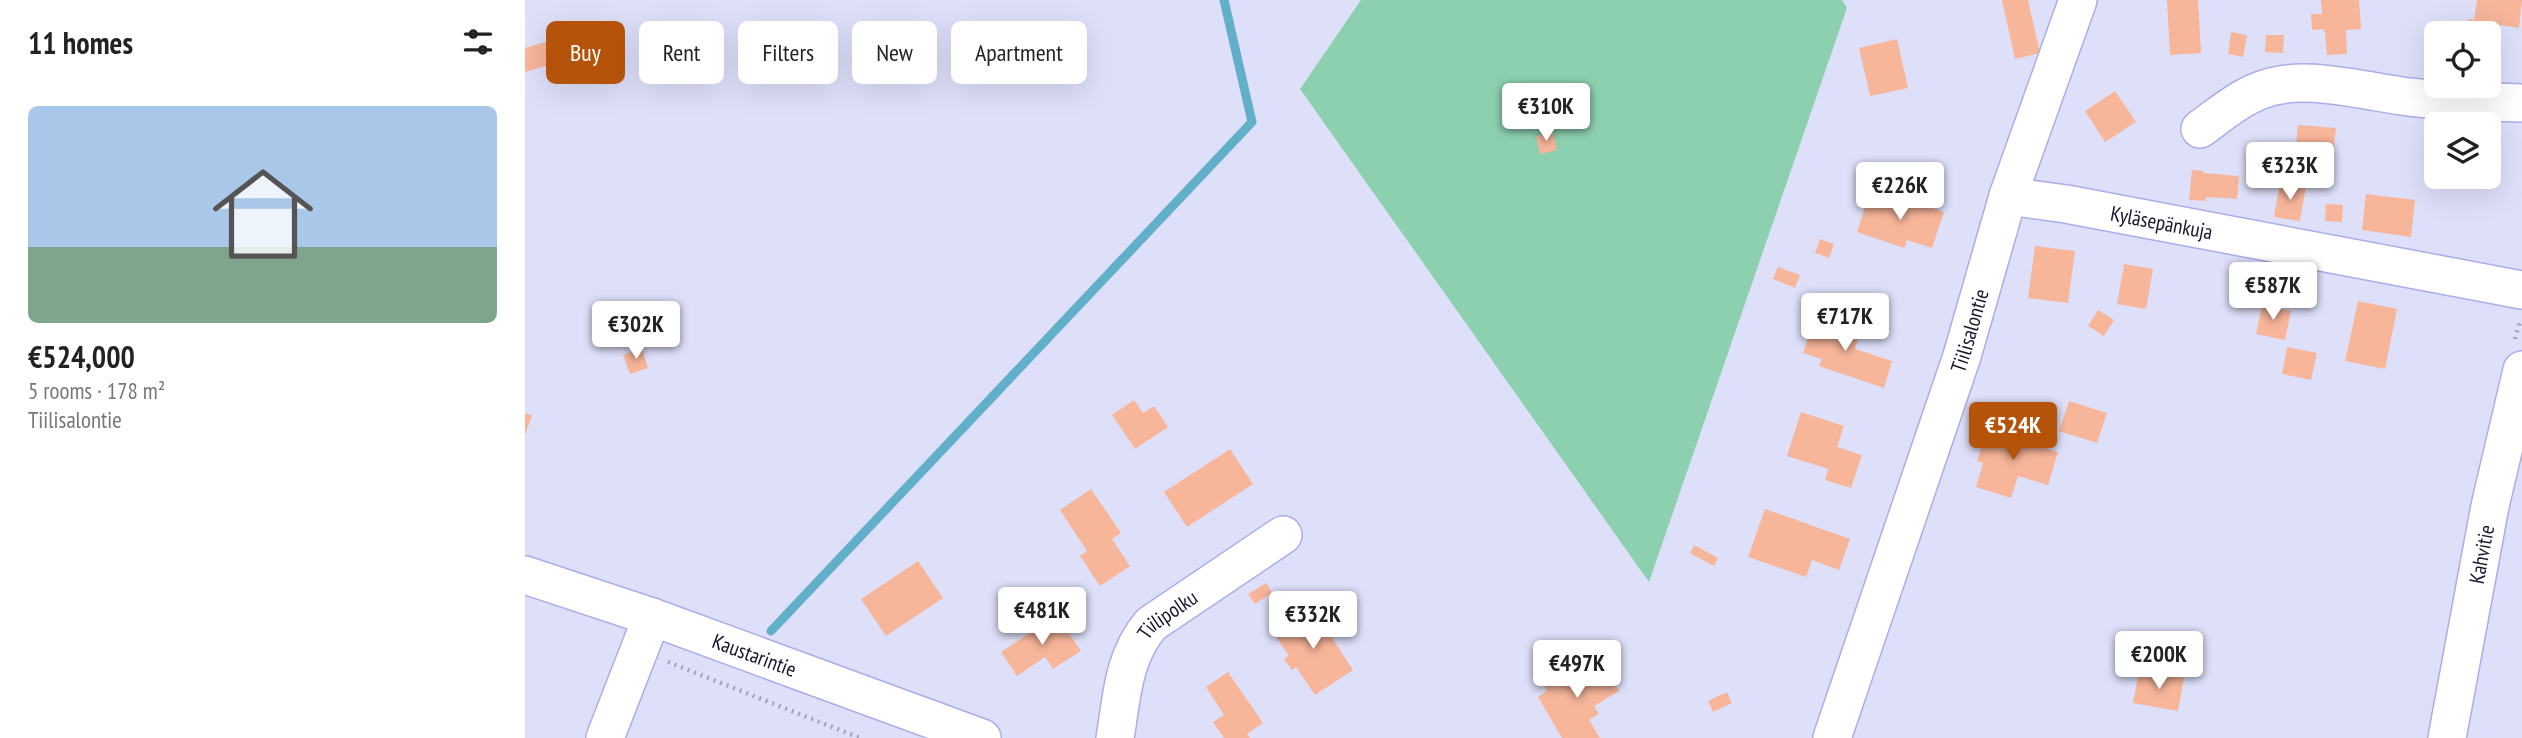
<!DOCTYPE html>
<meta charset="utf-8">
<style>
:root{--surface:#fff;--page:#f6f6f6;--text:#222;--muted:#767676;--accent:#b45309}
body{margin:0;font-family:"PT Sans Narrow",sans-serif;background:var(--page);color:var(--text);height:100vh;display:flex;flex-direction:column;font-size:26px;white-space:nowrap}
*{box-sizing:border-box;margin:0}
p{font-size:23px;color:var(--muted)}
.icon{flex:none;width:38px;height:38px;fill:none;stroke:currentColor;stroke-width:2;stroke-linecap:round;stroke-linejoin:round}
.map{position:relative;flex:1;overflow:hidden}
.drawer{display:flex;flex-direction:column;background:var(--surface);width:525px}
.drawer>*{flex:none}
.top-card{position:absolute;left:21px;top:21px;width:665px;height:63px;display:flex;gap:14px}
.tools{position:absolute;left:1899px;top:21px;display:grid;gap:14px}
.tools a{display:grid;place-items:center;width:77px;height:77px;border-radius:10px;background:var(--surface);box-shadow:0 7px 28px #0002;font-size:35px}
.price{position:absolute;translate:-50% -60px;padding:0 16px;border-radius:7px;background:#fff;color:#222;font-size:23px;line-height:46px;filter:drop-shadow(0 2px 4px #0008)}
.price::after{content:'';position:absolute;left:50%;top:42px;width:21px;height:16px;margin-left:-10px;background:inherit;clip-path:polygon(0 0,100% 0,50% 100%)}
.price.selected{background:var(--accent);color:#fff}
ul{padding:0;list-style:none}
li{display:grid;align-content:center;gap:14px;height:371px;padding:0 28px}
li span{display:grid;place-items:center;height:217px;border-radius:10px;color:#555}
li>.icon{margin-inline-start:auto}
span .icon{width:126px;height:126px;fill:#fffc;stroke-width:1}
li b{font-size:30px}
h2{display:flex;justify-content:space-between;align-items:center;height:84px;padding:0 28px;font-size:30px}
.chip{padding:0 24px;border-radius:10px;background:var(--surface);box-shadow:0 7px 28px #0002;font-size:24px;line-height:63px}
.chip.selected{background:var(--accent);color:#fff}
main{display:flex;flex:1;min-height:0}
.map>svg:first-child{display:block}
.green{fill:#8dd0b0}
.lines{fill:none;stroke-linecap:round;stroke-linejoin:round}
.stream{stroke:#62afca;stroke-width:9}
.building{fill:#f7b59a}
.minor-casing{stroke:#abacec;stroke-width:40}
.path{stroke:#a2a3bc;stroke-width:4.5;stroke-dasharray:2 5;stroke-linecap:butt}
.minor{stroke:#fff;stroke-width:37}
.labels{text-anchor:middle;dominant-baseline:central;stroke-width:5;stroke-linejoin:round;paint-order:stroke}
.street-label{font-size:21px;fill:#16162d;stroke:#fff}
</style>
<main>
<section class="drawer">
<h2>11 homes<svg class="icon" aria-label="filters" viewBox="0 0 24 24"><path d="M4 7h16M4 17h16"/><circle cx="9" cy="7" r="2"/><circle cx="15" cy="17" r="2"/></svg></h2>
<ul>
<li><span style="background:linear-gradient(#a9c7e8 65%,#7fa58c 0)"><svg class="icon" aria-label="home" viewBox="0 0 24 24"><path d="M3 11l9-7 9 7M6 9v11h12V9"/></svg></span><div><b>€524,000</b><p>5 rooms · 178 m²</p><p>Tiilisalontie</p></div></li>
</ul>
</section>
<div class="map">
<svg width="1997" height="738" viewBox="0 0 1997 738">
<rect width="100%" height="100%" fill="#dee0fa"/>
<path class="green" d="M836 0H1317L1322 8 1124 582 775 89Z"/>
<g class="lines">
<path class="stream" d="M246 631 727 122 699 0"/>
</g>
<g class="building">
<path d="M1477 0H1503L1515 53 1490 59Z"/>
<path d="M1642 0H1673L1676 53 1645 55Z"/>
<path d="M1796 0H1834L1836 29 1821 30 1822 54 1802 55 1800 32 1798 29 1787 30 1786 14H1797Z"/>
<path d="M1952 0H1997L1994 28 1975 25 1969 59 1964 58V33H1941L1943 19 1949 20Z"/>
<path d="M1706 32 1722 35 1718 57 1703 54Z"/>
<path d="M1741 35H1759L1758 53 1740 52Z"/>
<path d="M41 36 48 58 0 72V48Z"/>
<path d="M1372 39 1383 88 1345 96 1334 48Z"/>
<path d="M1590 91 1611 122 1580 142 1560 111Z"/>
<path d="M1773 125 1811 128 1807 165 1769 162Z"/>
<path d="M1028 133 1032 150 1015 154 1011 136Z"/>
<path d="M1667 170 1679 171 1678 173 1714 176 1712 199 1681 197V201L1664 200Z"/>
<path d="M1755 182 1781 186 1775 221 1749 217Z"/>
<path d="M1345 192 1392 207 1393 203 1419 212 1407 248 1382 240 1379 248 1332 232Z"/>
<path d="M1841 194 1890 200 1886 237 1837 230Z"/>
<path d="M1801 204 1818 205 1817 222 1800 221Z"/>
<path d="M1295 239 1309 244 1304 258 1290 253Z"/>
<path d="M1510 246 1550 251 1543 303 1503 298Z"/>
<path d="M1599 264 1628 269 1621 309 1592 304Z"/>
<path d="M1253 267 1275 275 1270 288 1248 279Z"/>
<path d="M1833 301 1872 309 1860 369 1820 361Z"/>
<path d="M1737 305 1766 311 1760 340 1731 334Z"/>
<path d="M1573 310 1589 320 1579 336 1563 326Z"/>
<path d="M1290 317 1335 332 1330 349 1367 361 1359 388 1294 366 1297 359 1278 353Z"/>
<path d="M1762 347 1792 353 1786 380 1757 374Z"/>
<path d="M117 349 123 368 105 374 98 355Z"/>
<path d="M609 400 618 413 629 406 643 427 610 449 587 415Z"/>
<path d="M1544 401 1582 413 1572 443 1534 431Z"/>
<path d="M1276 412 1319 426 1312 447 1337 455 1326 488 1300 480 1303 469 1262 456Z"/>
<path d="M0 413 7 416 0 435Z"/>
<path d="M1487 427 1502 432 1500 438 1504 439 1503 443 1533 452 1523 485 1493 476 1486 498 1451 487 1458 463 1452 461 1458 442 1464 443 1469 428 1485 433Z"/>
<path d="M705 449 728 484 662 527 639 492Z"/>
<path d="M566 489 596 533 587 539 605 566 575 586 555 556 562 551 535 510Z"/>
<path d="M1240 509 1325 539 1314 570 1287 560 1281 577 1223 557Z"/>
<path d="M1169 545 1193 558 1189 566 1165 553Z"/>
<path d="M393 561 418 598 361 636 336 599Z"/>
<path d="M741 583 747 593 730 604 723 594Z"/>
<path d="M786 606 828 670 790 695 771 667 767 670 759 659 764 656 748 632Z"/>
<path d="M532 615 556 651 528 669 520 657 492 676 476 652Z"/>
<path d="M1075 659 1094 691 1069 706 1074 714 1064 720 1075 738H1037L1013 697 1022 691 1017 682 1035 671 1040 680Z"/>
<path d="M1614 671 1659 678 1653 711 1608 703Z"/>
<path d="M703 672 738 723 722 734 725 738H699L688 722 699 715 681 687Z"/>
<path d="M1202 692 1207 703 1188 712 1183 701Z"/>
</g>
<g class="lines">
<defs>
<g id="minor">
<path d="M1675 129C1700 111 1723 90 1755 85 1791 78 1846 92 1884 97 1921 101 1959 102 1997 103"/>
<path id="s1" d="M1483 196 1541 204 1997 290"/>
<path id="s2" d="M0 575 127 617 457 738"/>
<path d="M80 738 127 617"/>
<path id="s3" d="M590 738C597 696 598 657 626 624L758 535"/>
<path id="s4" d="M1307 738 1437 356 1483 196 1553 0"/>
<path id="s5" d="M1922 738 1965 506 1997 370"/>
</g>
</defs>
<use href="#minor" class="minor-casing"/>
<g class="path">
<path d="M1990 339 1995 321"/>
<path d="M143 662 335 738"/>
</g>
<use href="#minor" class="minor"/>
</g>
<g class="labels">
<g class="street-label">
<text stroke="none"><textPath href="#s1" startOffset="156">Kyläsepänkuja</textPath></text>
<text stroke="none"><textPath href="#s4" startOffset="430">Tiilisalontie</textPath></text>
<text stroke="none"><textPath href="#s5" startOffset="187">Kahvitie</textPath></text>
<text stroke="none"><textPath href="#s3" startOffset="140">Tiilipolku</textPath></text>
<text stroke="none"><textPath href="#s2" startOffset="243">Kaustarintie</textPath></text>
</g>
</g>
</svg>
<div class="tools">
<a><svg class="icon" aria-label="locate" viewBox="0 0 24 24"><circle cx="12" cy="12" r="6"/><path d="M12 2v4M12 18v4M2 12h4M18 12h4"/></svg></a>
<a><svg class="icon" aria-label="layers" viewBox="0 0 24 24"><path d="M12 4l9 5-9 5-9-5zM3 14l9 5 9-5"/></svg></a>
</div>
<b class="price" style="left:1021px;top:143px">€310K</b>
<b class="price" style="left:1765px;top:202px">€323K</b>
<b class="price" style="left:1375px;top:222px">€226K</b>
<b class="price" style="left:1748px;top:322px">€587K</b>
<b class="price" style="left:1320px;top:353px">€717K</b>
<b class="price" style="left:111px;top:361px">€302K</b>
<b class="price selected" style="left:1488px;top:462px">€524K</b>
<b class="price" style="left:517px;top:647px">€481K</b>
<b class="price" style="left:788px;top:651px">€332K</b>
<b class="price" style="left:1634px;top:691px">€200K</b>
<b class="price" style="left:1052px;top:700px">€497K</b>
<div class="top-card">
<a class="chip selected">Buy</a>
<a class="chip">Rent</a>
<a class="chip">Filters</a>
<a class="chip">New</a>
<a class="chip">Apartment</a>
</div>
</div>
</main>
